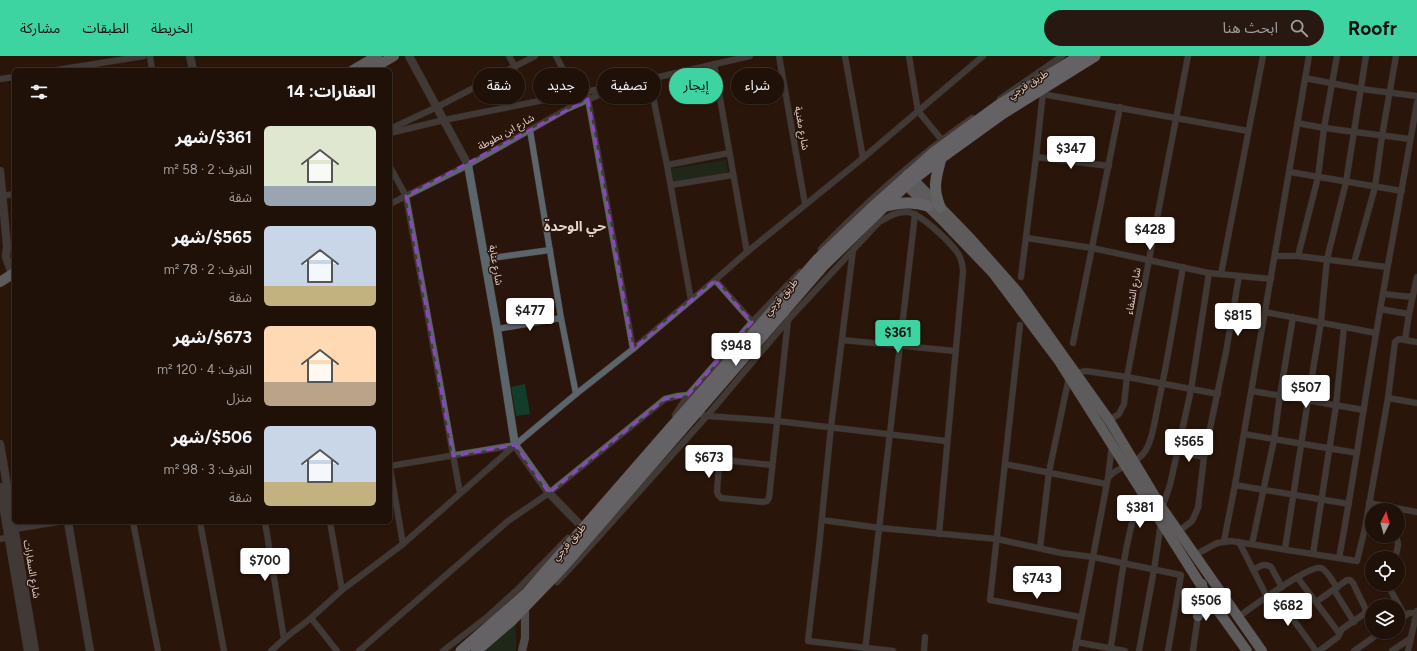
<!DOCTYPE html>
<html lang="ar">
<meta charset="utf-8">
<style>
:root{--surface:#1f1008;--page:#271912;--text:#f1f3f6;--muted:#a19d9c;--line:#3c3029;--accent:#3ed4a2}
body{margin:0;font-family:Figtree,"Noto Sans Arabic",sans-serif;background:var(--page);color:var(--text);direction:rtl;height:100vh;display:flex;flex-direction:column;font-size:15px;white-space:nowrap}
*{box-sizing:border-box;margin:0}
p{font-size:13px;color:var(--muted)}
.icon{flex:none;width:22px;height:22px;fill:none;stroke:currentColor;stroke-width:2;stroke-linecap:round;stroke-linejoin:round}
.map{position:relative;flex:1;overflow:hidden;direction:ltr}
.side{position:absolute;left:12px;top:12px;width:380px;height:456px;display:flex;flex-direction:column;background:var(--surface);border-radius:6px;box-shadow:0 1px 3px #0004,0 0 0 1px var(--line);direction:rtl}
.side>*{flex:none}
.top-card{position:absolute;left:404px;top:12px;width:380px;height:36px;direction:rtl;display:flex;gap:8px}
.needle{width:26px;rotate:6deg}
.controls{position:absolute;left:1365px;top:447px;display:grid;gap:8px}
.controls a{display:grid;place-items:center;width:40px;height:40px;border-radius:50%;background:var(--surface);box-shadow:0 1px 3px #0004,0 0 0 1px var(--line);font-size:20px}
.price{position:absolute;translate:-50% -34px;padding:0 9px;border-radius:4px;background:#fff;color:#222;font-size:13px;line-height:26px;filter:drop-shadow(0 1px 2px #0008)}
.price::after{content:'';position:absolute;left:50%;top:24px;width:12px;height:9px;margin-left:-6px;background:inherit;clip-path:polygon(0 0,100% 0,50% 100%)}
.price.selected{background:var(--accent);color:#111}
ul{padding:0;list-style:none}
li{display:flex;align-items:center;gap:12px;height:100px;padding:0 16px}
li span{display:grid;place-items:center;flex:none;width:112px;height:80px;border-radius:6px;color:#555}
li>.icon{margin-inline-start:auto}
span .icon{width:48px;height:48px;fill:#fffc;stroke-width:1}
li b{font-size:17px}
h2{display:flex;justify-content:space-between;align-items:center;height:48px;padding:0 16px;font-size:17px}
.chip{padding:0 14px;border-radius:18px;background:var(--surface);box-shadow:0 1px 3px #0004,0 0 0 1px var(--line);font-size:14px;line-height:36px}
.chip.selected{background:var(--accent);color:#111}
header{display:flex;align-items:center;gap:24px;box-sizing:border-box;height:56px;padding:0 20px;background:var(--accent);color:#111}
header strong{font-size:19px}
nav{display:flex;gap:22px;margin-inline-start:auto;font-size:14px}
.search{width:280px;height:36px;background:var(--page);display:flex;align-items:center;gap:10px;box-sizing:border-box;padding:0 14px;border-radius:22px;color:var(--muted);font-size:15px}
.map>svg:first-child{display:block}
.green{fill:#123d2b}
.lines{fill:none;stroke-linecap:round;stroke-linejoin:round}
.minor-casing{stroke:#432f26;stroke-width:7}
.tertiary-casing{stroke:#432f26;stroke-width:9}
.secondary-casing{stroke:#432f26;stroke-width:9}
.primary-casing{stroke:#432f26;stroke-width:11}
.trunk-casing{stroke:#432f26;stroke-width:12}
.minor{stroke:#5b656c;stroke-width:6}
.tertiary{stroke:#5b656c;stroke-width:8}
.secondary{stroke:#808f9b;stroke-width:8}
.primary{stroke:#9db0c0;stroke-width:10}
.trunk{stroke:#aabfd1;stroke-width:11}
.marked{fill:none;stroke:#8a45c1;stroke-width:3;stroke-dasharray:8 5;stroke-linejoin:round}
.labels{text-anchor:middle;dominant-baseline:central;stroke-width:3;stroke-linejoin:round;paint-order:stroke}
.street-label{font-size:10px;fill:#e1d2cb;stroke:#29150b}
.district-label{font-size:14px;font-weight:bold;fill:#e1d2cb;stroke:#29150b}
</style>
<header>
<strong>Roofr</strong>
<div class="search"><svg class="icon" aria-label="search" viewBox="0 0 24 24"><circle cx="10" cy="10" r="6"/><path d="M15 15l6 6"/></svg>ابحث هنا</div>
<nav><a>الخريطة</a><a>الطبقات</a><a>مشاركة</a></nav>
</header>
<div class="map">
<svg width="1417" height="595" viewBox="0 0 1417 595">
<rect width="100%" height="100%" fill="#29150b"/>
<g class="green">
<path d="M726 104 728 117 672 126 670 113Z"/>
<path d="M525 328 530 358 516 360 511 331Z"/>
<path d="M515 567 516 580V595H483Z"/>
</g>
<g class="lines">
<defs>
<g id="minor">
<path d="M150 0 152 14"/>
<path d="M509 0 515 11"/>
<path d="M556 0 581 47"/>
<path d="M779 0 805 148"/>
<path d="M845 0 863 102"/>
<path d="M909 0 918 55 941 83"/>
<path d="M714 8 747 196"/>
<path d="M57 14 144 0"/>
<path d="M1305 22 1361 33 1417 40"/>
<path d="M0 23 14 21"/>
<path d="M640 24 652 36 650 22"/>
<path d="M586 35 588 43 633 293"/>
<path d="M652 36 667 109 691 244"/>
<path d="M1042 38 1248 75"/>
<path d="M1000 43 1062 0"/>
<path d="M1297 67 1324 72 1410 83"/>
<path d="M390 73 437 51 535 0"/>
<path d="M530 74 561 262 576 338"/>
<path d="M390 77 444 64 610 31"/>
<path d="M1036 101 1109 110"/>
<path d="M667 109 729 97"/>
<path d="M390 111 406 140 460 437"/>
<path d="M1290 116 1402 135"/>
<path d="M671 129 733 119"/>
<path d="M2 140 14 138"/>
<path d="M390 148 468 109 567 53 619 30 750 0"/>
<path d="M1027 182 1092 192 1209 217 1271 223"/>
<path d="M821 193C867 145 918 100 972 62"/>
<path d="M853 194 831 371 819 491 808 585 893 595"/>
<path d="M1275 200H1298L1387 211"/>
<path d="M1298 200 1318 121 1324 72 1337 0"/>
<path d="M485 203 550 194"/>
<path d="M1354 207 1375 131 1382 80 1396 0"/>
<path d="M1221 218 1263 0"/>
<path d="M1021 221 1036 101 1043 36"/>
<path d="M715 224 754 268"/>
<path d="M1383 238 1412 241"/>
<path d="M1380 253 1409 258"/>
<path d="M1265 256 1376 277"/>
<path d="M787 260 788 264 879 166C888 161 897 155 908 156 921 158 949 185 957 196 961 201 963 210 963 216L939 478"/>
<path d="M1020 269 990 544 1080 561"/>
<path d="M497 273 561 262"/>
<path d="M842 284 955 295"/>
<path d="M1405 284 1409 258 1417 221"/>
<path d="M1073 287 1120 51"/>
<path d="M1077 317 1086 315 1127 321 1218 338"/>
<path d="M1252 335 1364 354"/>
<path d="M1388 342 1417 347"/>
<path d="M697 358 707 360 777 365 946 385"/>
<path d="M675 359 688 339"/>
<path d="M1106 366 1119 358 1124 348 1127 321 1149 204 1188 0"/>
<path d="M1244 378 1357 397"/>
<path d="M1177 395 1204 401"/>
<path d="M1005 408 1106 428"/>
<path d="M390 410 515 389 576 338 633 293 715 224 747 196 863 102 983 0"/>
<path d="M390 412 403 488"/>
<path d="M1108 422 1112 389"/>
<path d="M1235 429 1349 448"/>
<path d="M1369 447 1417 456"/>
<path d="M1162 452 1170 429 1191 334 1209 217"/>
<path d="M822 464 880 472 997 483 1061 497 1093 501 1181 519 1168 595"/>
<path d="M133 466 158 595"/>
<path d="M200 466 224 595"/>
<path d="M265 466 284 583"/>
<path d="M330 466 342 534"/>
<path d="M1179 475 1192 465 1198 452 1204 401 1226 296 1239 220"/>
<path d="M1394 480C1401 485 1397 494 1395 502"/>
<path d="M0 483 5 482 15 473 58 466"/>
<path d="M1224 485 1235 429 1309 0"/>
<path d="M1239 486 1267 541"/>
<path d="M1252 488 1274 384 1280 339 1293 261"/>
<path d="M1040 492 1049 416 1069 321"/>
<path d="M1285 493 1308 344 1321 266 1327 203 1346 126 1366 0"/>
<path d="M1313 498 1336 350 1344 271"/>
<path d="M1195 499 1217 487 1231 485 1357 505 1365 472 1388 342 1395 286 1399 283 1417 286"/>
<path d="M1339 502C1353 428 1363 353 1376 278 1389 200 1404 123 1417 46"/>
<path d="M1253 514C1259 511 1264 506 1271 511L1282 531"/>
<path d="M1297 521 1339 577"/>
<path d="M557 526 576 506 707 360 788 264 769 442 767 445 763 446 721 442 718 439 717 435 719 409 724 404 772 409"/>
<path d="M1387 528 1405 560"/>
<path d="M1334 534 1354 566"/>
<path d="M1274 537 1316 595"/>
<path d="M1316 546 1347 524H1350L1353 527 1366 554 1364 558 1342 573 1338 581 1319 595"/>
<path d="M1238 561C1251 552 1310 508 1321 512 1328 515 1333 526 1337 532"/>
<path d="M311 562 337 595"/>
<path d="M1398 564 1409 557H1417"/>
<path d="M1076 586 1125 595"/>
<path d="M271 595 284 583 311 562 342 534 403 488 514 390"/>
<path d="M359 595 508 465 549 437 665 343 678 340 688 339 752 266 800 216"/>
<path d="M443 595 487 561 518 533 568 482"/>
<path d="M865 595 915 158"/>
<path d="M924 595 925 581"/>
<path d="M1075 595 1108 422C1117 410 1133 410 1143 398 1152 388 1155 363 1158 349 1168 303 1175 257 1183 211"/>
<path d="M1110 595C1120 541 1123 486 1142 434"/>
<path d="M1139 595 1154 514 1161 467"/>
<path d="M1193 595 1198 560 1206 549 1222 537"/>
<path d="M1354 595 1381 576"/>
<path d="M1392 595 1411 582"/>
<path d="M1408 595 1417 555"/>
</g>
<g id="tertiary">
<path d="M190 0 193 14"/>
<path d="M409 0 468 109 497 273 515 389 549 437 587 476"/>
<path d="M0 115 7 190 6 201 12 218"/>
<path d="M0 388 35 595"/>
<path d="M0 431 28 595"/>
<path d="M68 466 90 595"/>
</g>
<path id="secondary" d="M522 595 525 582V550"/>
<g id="primary">
<path d="M353 14 377 0"/>
<path d="M370 14 394 0"/>
<path d="M908 118 971 183 1017 235 1109 364 1162 452 1262 595"/>
<path d="M902 125 944 166 993 217 1059 305 1211 545 1247 595"/>
<path d="M0 226 14 217"/>
<path d="M1198 560 1202 528"/>
</g>
<g id="trunk">
<path d="M885 150C900 147 913 145 928 150"/>
<path d="M940 151C932 131 936 122 941 102"/>
<path d="M461 595 526 538 817 204 876 148 932 98 959 78 999 49 1080 0"/>
<path d="M476 595 512 564 562 512 824 209 906 129 941 102 1002 58 1095 0"/>
</g>
</defs>
<use href="#minor" class="minor-casing"/>
<use href="#tertiary" class="tertiary-casing"/>
<use href="#secondary" class="secondary-casing"/>
<use href="#primary" class="primary-casing"/>
<use href="#trunk" class="trunk-casing"/>
<use href="#minor" class="minor"/>
<use href="#tertiary" class="tertiary"/>
<use href="#secondary" class="secondary"/>
<use href="#primary" class="primary"/>
<use href="#trunk" class="trunk"/>
</g>
<path d="M0 0H1417V595H0ZM588 43 633 293 715 224 752 266 688 339 665 343 549 437 515 389 453 400 406 140Z" fill="#29150b" fill-opacity=".55" fill-rule="evenodd"/>
<path class="marked" d="M588 43 633 293 715 224 752 266 688 339 665 343 549 437 515 389 453 400 406 140Z"/>
<g class="labels">
<g class="street-label">
<text transform="translate(1028 28) rotate(-32)">طريق قرجي</text>
<text transform="translate(802 72) rotate(80)">شارع مغنية</text>
<text transform="translate(506 76) rotate(-29)">شارع ابن بطوطة</text>
<text transform="translate(496 209) rotate(80)">شارع عنابة</text>
<text transform="translate(1133 235) rotate(-80)">شارع الشفاء</text>
<text transform="translate(781 241) rotate(-49)">طريق قرجي</text>
<text transform="translate(569 486) rotate(-49)">طريق قرجي</text>
<text transform="translate(32 513) rotate(80)">شارع السفارات</text>
</g>
<g class="district-label">
<text x="575" y="170">حي الوحدة</text>
</g>
</g>
</svg>
<div class="controls">
<a><svg class="needle" viewBox="-14 -14 28 28"><path d="M0-13l5 13h-10z" fill="#e53935"/><path d="M0 13l5-13h-10z" fill="#a19d9c"/></svg></a>
<a><svg class="icon" aria-label="locate" viewBox="0 0 24 24"><circle cx="12" cy="12" r="6"/><path d="M12 2v4M12 18v4M2 12h4M18 12h4"/></svg></a>
<a><svg class="icon" aria-label="layers" viewBox="0 0 24 24"><path d="M12 4l9 5-9 5-9-5zM3 14l9 5 9-5"/></svg></a>
</div>
<b class="price" style="left:1071px;top:114px">$347</b>
<b class="price" style="left:1150px;top:195px">$428</b>
<b class="price" style="left:530px;top:276px">$477</b>
<b class="price" style="left:1238px;top:281px">$815</b>
<b class="price selected" style="left:898px;top:298px">$361</b>
<b class="price" style="left:736px;top:311px">$948</b>
<b class="price" style="left:1306px;top:353px">$507</b>
<b class="price" style="left:1189px;top:407px">$565</b>
<b class="price" style="left:709px;top:423px">$673</b>
<b class="price" style="left:1140px;top:473px">$381</b>
<b class="price" style="left:265px;top:526px">$700</b>
<b class="price" style="left:1037px;top:544px">$743</b>
<b class="price" style="left:1206px;top:566px">$506</b>
<b class="price" style="left:1288px;top:571px">$682</b>
<div class="top-card">
<a class="chip">شراء</a>
<a class="chip selected">إيجار</a>
<a class="chip">تصفية</a>
<a class="chip">جديد</a>
<a class="chip">شقة</a>
</div>
<section class="side">
<h2>العقارات: 14<svg class="icon" aria-label="filters" viewBox="0 0 24 24"><path d="M4 7h16M4 17h16"/><circle cx="9" cy="7" r="2"/><circle cx="15" cy="17" r="2"/></svg></h2>
<ul>
<li><span style="background:linear-gradient(#dfe7d0 75%,#9aa5b1 0)"><svg class="icon" aria-label="home" viewBox="0 0 24 24"><path d="M3 11l9-7 9 7M6 9v11h12V9"/></svg></span><div><b>$361/شهر</b><p>الغرف: 2 · 58 m²</p><p>شقة</p></div></li>
<li><span style="background:linear-gradient(#c9d6e8 75%,#c2b280 0)"><svg class="icon" aria-label="home" viewBox="0 0 24 24"><path d="M3 11l9-7 9 7M6 9v11h12V9"/></svg></span><div><b>$565/شهر</b><p>الغرف: 2 · 78 m²</p><p>شقة</p></div></li>
<li><span style="background:linear-gradient(#ffd9b3 70%,#b9a48a 0)"><svg class="icon" aria-label="home" viewBox="0 0 24 24"><path d="M3 11l9-7 9 7M6 9v11h12V9"/></svg></span><div><b>$673/شهر</b><p>الغرف: 4 · 120 m²</p><p>منزل</p></div></li>
<li><span style="background:linear-gradient(#c9d6e8 70%,#c2b280 0)"><svg class="icon" aria-label="home" viewBox="0 0 24 24"><path d="M3 11l9-7 9 7M6 9v11h12V9"/></svg></span><div><b>$506/شهر</b><p>الغرف: 3 · 98 m²</p><p>شقة</p></div></li>
</ul>
</section>
</div>
